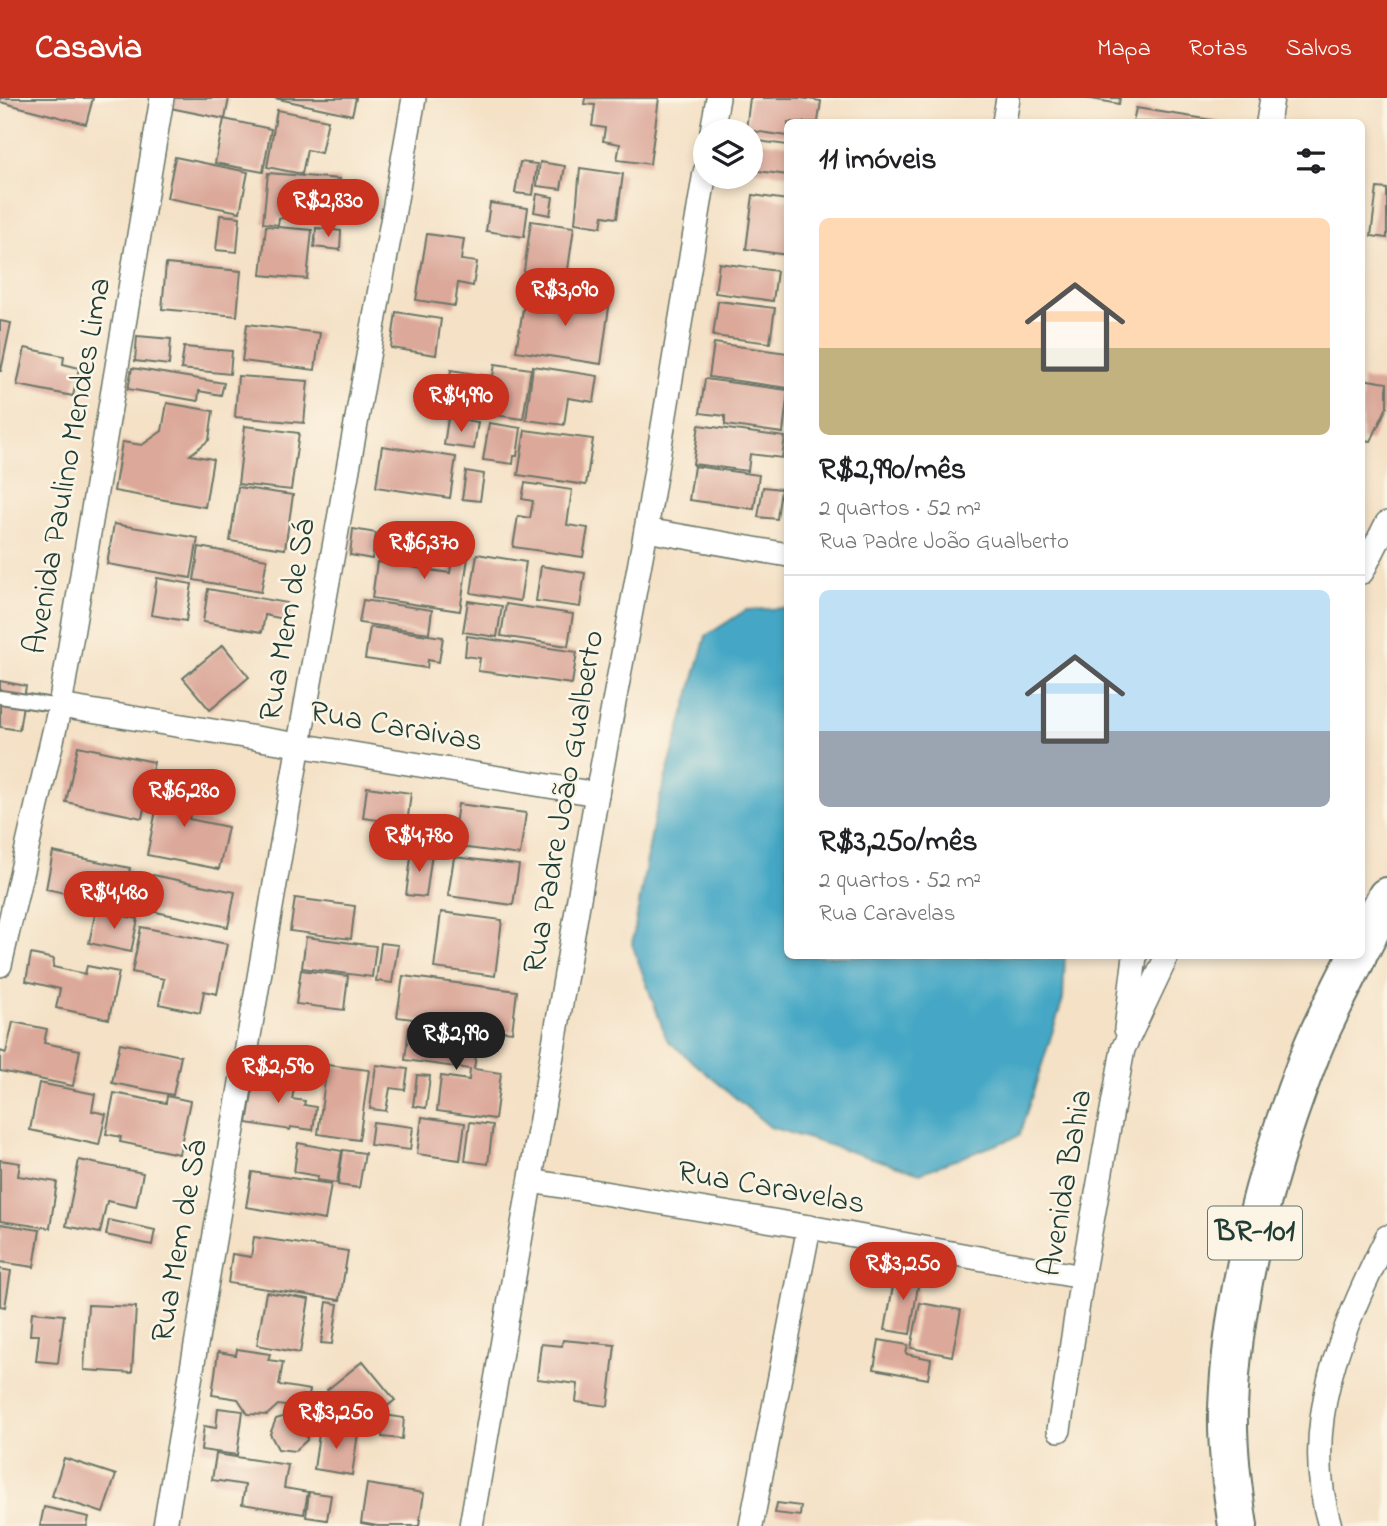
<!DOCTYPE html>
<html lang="pt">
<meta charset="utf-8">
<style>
:root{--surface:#fff;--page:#f6f6f6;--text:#202124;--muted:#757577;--line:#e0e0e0;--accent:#c8321e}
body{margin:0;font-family:"Indie Flower",sans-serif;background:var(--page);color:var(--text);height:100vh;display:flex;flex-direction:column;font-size:26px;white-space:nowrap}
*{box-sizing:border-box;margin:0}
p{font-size:23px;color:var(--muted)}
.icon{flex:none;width:38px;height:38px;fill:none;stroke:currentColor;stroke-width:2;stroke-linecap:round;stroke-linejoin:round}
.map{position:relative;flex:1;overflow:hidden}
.sheet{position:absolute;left:784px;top:21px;width:581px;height:840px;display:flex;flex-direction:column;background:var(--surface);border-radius:10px;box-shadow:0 4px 10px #0003}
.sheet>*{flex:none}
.buttons{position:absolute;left:693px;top:21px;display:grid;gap:14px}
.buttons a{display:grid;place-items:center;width:70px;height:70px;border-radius:50%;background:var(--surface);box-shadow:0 4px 10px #0003;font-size:35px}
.price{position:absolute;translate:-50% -60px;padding:0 16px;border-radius:24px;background:var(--accent);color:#fff;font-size:23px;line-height:46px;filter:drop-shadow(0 2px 4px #0008)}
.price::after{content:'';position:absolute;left:50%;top:42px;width:21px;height:16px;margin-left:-10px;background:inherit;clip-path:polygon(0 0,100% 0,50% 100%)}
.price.active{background:#222;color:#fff}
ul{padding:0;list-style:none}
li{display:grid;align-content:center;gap:14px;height:371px;padding:0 35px}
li+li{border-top:2px solid var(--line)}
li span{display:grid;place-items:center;height:217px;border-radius:10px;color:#555}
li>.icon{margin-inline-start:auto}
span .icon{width:126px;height:126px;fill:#fffc;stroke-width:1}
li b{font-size:30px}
h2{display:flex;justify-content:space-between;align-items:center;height:84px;padding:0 35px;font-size:30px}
header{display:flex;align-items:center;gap:42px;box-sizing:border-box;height:98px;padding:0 35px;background:var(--accent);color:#fff}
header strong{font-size:33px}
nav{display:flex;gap:38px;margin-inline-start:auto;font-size:24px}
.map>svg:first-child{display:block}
.water{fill:#45a7c5;stroke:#32727c;stroke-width:2}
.building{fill:#dba89a}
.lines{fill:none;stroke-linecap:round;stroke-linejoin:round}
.service-casing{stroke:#6a7667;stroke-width:16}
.minor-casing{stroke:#6a7667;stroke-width:26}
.trunk-casing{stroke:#6a7667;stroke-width:42}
.service{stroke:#fff;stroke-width:12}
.minor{stroke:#fff;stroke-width:23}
.trunk{stroke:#fff;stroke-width:38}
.labels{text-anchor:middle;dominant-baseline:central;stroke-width:5;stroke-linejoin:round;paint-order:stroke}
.shield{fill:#fcf5e5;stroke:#617469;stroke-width:2}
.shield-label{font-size:30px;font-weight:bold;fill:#1f3d34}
.street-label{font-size:32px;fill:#1f3d34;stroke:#fcf5e5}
</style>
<header>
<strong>Casavia</strong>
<nav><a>Mapa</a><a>Rotas</a><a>Salvos</a></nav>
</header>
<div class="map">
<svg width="1387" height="1428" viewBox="0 0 1387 1428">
<rect width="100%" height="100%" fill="#fcf5e5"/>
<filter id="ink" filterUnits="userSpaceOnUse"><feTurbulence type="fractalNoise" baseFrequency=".0143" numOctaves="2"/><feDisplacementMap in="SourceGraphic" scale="14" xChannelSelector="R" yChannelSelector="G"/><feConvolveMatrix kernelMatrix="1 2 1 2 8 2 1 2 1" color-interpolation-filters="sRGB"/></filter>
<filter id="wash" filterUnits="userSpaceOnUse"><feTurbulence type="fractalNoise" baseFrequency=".00686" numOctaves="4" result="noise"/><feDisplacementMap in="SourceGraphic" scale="28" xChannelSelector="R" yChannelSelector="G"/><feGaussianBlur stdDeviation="1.57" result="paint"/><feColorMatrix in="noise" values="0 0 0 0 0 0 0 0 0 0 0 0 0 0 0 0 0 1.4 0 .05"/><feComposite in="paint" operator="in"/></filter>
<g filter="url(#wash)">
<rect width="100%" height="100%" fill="#f4e1c6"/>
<path class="water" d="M787 510 788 858H1065L1063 901 1019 1038 920 1075 770 1029 667 942 632 846 654 721 706 538 746 512Z"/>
<g id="blocks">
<g class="building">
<path d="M0 0H93L86 26 0 4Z"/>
<path d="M172 0H229L225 21 170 10Z"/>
<path d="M274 0H356L352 17Z"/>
<path d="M585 0H659L650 66 617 62 620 46 603 43 605 30 592 28 595 7 584 6Z"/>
<path d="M750 0H800L821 3 818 24H788V38L746 32Z"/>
<path d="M1086 0H1120L1119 6Z"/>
<path d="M1136 10 1218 23 1217 24H1133Z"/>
<path d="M277 12 328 22 321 55 307 52 302 76 267 69Z"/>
<path d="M224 21 271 31 263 74 215 65Z"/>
<path d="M751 42 788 47V77L751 72Z"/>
<path d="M175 59 248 74 240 114 167 100Z"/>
<path d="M520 64 537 66 533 97 515 95Z"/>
<path d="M540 64 565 68 561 91 537 88Z"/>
<path d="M580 70 623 76 617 120 603 118 601 129 575 125Z"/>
<path d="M268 75 340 81 336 125 279 120 278 127 263 125Z"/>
<path d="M1377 90 1387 91V140L1371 138Z"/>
<path d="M537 96 553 99 550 117 534 114Z"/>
<path d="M753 97 788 102V157L746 151Z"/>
<path d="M490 105 528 110 524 139 486 133Z"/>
<path d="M220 117 240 119 237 154 216 152Z"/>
<path d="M531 123 574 129 566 186 523 180Z"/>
<path d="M266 128 312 132 307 181 261 177Z"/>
<path d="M316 130 341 133 340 152 314 149Z"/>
<path d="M427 136 464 141 461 162 477 164 473 188 458 185 455 208 416 202Z"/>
<path d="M719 165 777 173 773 203 715 195Z"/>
<path d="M166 166 241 173 237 218 162 211Z"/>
<path d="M552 194 610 202 601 266 516 253 524 205 550 209Z"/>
<path d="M718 203 775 210 770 245 713 238Z"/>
<path d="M396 214 441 221 436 257 391 250Z"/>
<path d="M0 223 11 225 1 273H0Z"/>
<path d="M247 226 320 235 315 272 242 263Z"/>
<path d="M137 238 171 241 169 267 135 263Z"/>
<path d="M714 245 788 255V290L709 279Z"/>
<path d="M184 249 232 253 230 276 181 271Z"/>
<path d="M25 250 64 258 63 266 79 270 73 298 17 287Z"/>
<path d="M495 266 531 271 523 321 487 316Z"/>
<path d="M533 268 598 278 594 304 568 300 564 327 526 322Z"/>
<path d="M132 270 224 285 221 297 199 293 198 303 128 291Z"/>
<path d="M451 272 489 278 483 313 445 308Z"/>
<path d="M238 278 308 283 304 325 235 319Z"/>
<path d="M705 281 788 292 783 335 725 327V318L700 315Z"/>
<path d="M1362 281 1387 285V309L1371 343 1362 342Z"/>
<path d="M167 305 213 313 209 342 190 357 213 361 205 409 114 393 122 344 142 347 162 333Z"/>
<path d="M448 320 478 324 474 351 444 347Z"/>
<path d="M489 325 521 330 517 358H514L513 366 483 362Z"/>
<path d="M699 327 785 339 782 360 750 356 748 373 693 366Z"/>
<path d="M245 328 299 335 291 392 238 386Z"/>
<path d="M525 332 593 341 586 387 518 377Z"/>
<path d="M382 348 456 359 450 400 376 389Z"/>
<path d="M694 368 759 377 754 411 689 402Z"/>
<path d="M466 373 484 376 480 403 462 401Z"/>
<path d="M525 385 572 392 567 427 588 430 583 459 513 449 518 418 530 420 533 403 522 401Z"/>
<path d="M238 389 293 397 285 451 230 443Z"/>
<path d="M763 389 781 391 777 421 758 419Z"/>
<path d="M114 426 198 440 191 480 107 466Z"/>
<path d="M353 431 376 435 372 461 350 457Z"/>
<path d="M416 446 469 453 460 513 372 500 377 464 450 475 452 461 415 456Z"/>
<path d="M199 449 267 461 261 494 194 482Z"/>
<path d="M477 456 526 464 520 503 471 495Z"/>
<path d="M541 468 585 475 580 509 536 503Z"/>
<path d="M157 480 192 486 186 523 151 517Z"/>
<path d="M208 491 287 505 284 521 265 517 262 534 203 524Z"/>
<path d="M363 502 432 512 429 535 359 525Z"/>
<path d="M468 503 502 508 497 539 463 534Z"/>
<path d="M506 506 573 516 568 548 501 538Z"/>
<path d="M370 529 443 539 439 564 428 562 427 570 365 561Z"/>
<path d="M467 538 577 554 572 586 478 573 480 560 465 558Z"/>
<path d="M223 547 249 579 210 612 183 580Z"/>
<path d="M0 583 26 588 19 632 0 629Z"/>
<path d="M78 648 154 664 142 720 66 704Z"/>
<path d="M163 678 196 685 189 721 228 729 219 771 147 757Z"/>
<path d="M367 689 411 695 407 726 363 720Z"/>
<path d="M458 706 526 715 520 757 452 748Z"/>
<path d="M412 752 432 755 426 799 406 797Z"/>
<path d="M53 754 130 770 122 807 46 791Z"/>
<path d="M454 759 519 767 513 807 448 798Z"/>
<path d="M153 777 235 794 228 829 146 812Z"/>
<path d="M295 800 355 808 351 841 290 833Z"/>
<path d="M96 812 138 821 131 854 89 845Z"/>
<path d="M441 814 502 822 495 878 434 870Z"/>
<path d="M141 829 227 846 217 896 204 893 200 915 159 906 164 881 132 874Z"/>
<path d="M306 839 376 848 372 879 302 870Z"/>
<path d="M381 845 398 847 392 885 376 883Z"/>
<path d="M31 856 54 861 53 869 85 876 87 868 119 874 109 921 56 910 60 891 26 883Z"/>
<path d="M301 872 348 878 344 912 296 906Z"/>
<path d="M403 878 517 893 512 934 397 919Z"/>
<path d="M13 924 47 931 44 945 80 952 73 988 0 973V953L6 955Z"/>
<path d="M409 929 479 938 474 971 501 975 495 1021 437 1013 441 978 469 982 470 971 405 962Z"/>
<path d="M120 945 181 958 173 997 112 985Z"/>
<path d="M327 967 369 972 359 1042 318 1036Z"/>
<path d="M376 967 408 971 405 992 390 990 386 1013 370 1011Z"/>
<path d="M256 972 271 975 270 980 284 981 282 989 294 991 292 1001 305 1003 304 1007 316 1009 313 1032 291 1029 290 1032 247 1025Z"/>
<path d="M417 977 430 978 426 1010 413 1008Z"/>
<path d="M39 985 95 996 92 1013 106 1016 99 1047 30 1032Z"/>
<path d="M114 995 166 1005 167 998 190 1003 179 1056 120 1044 121 1039 106 1036Z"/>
<path d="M422 1019 465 1025 460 1062 417 1056Z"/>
<path d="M373 1024 413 1029 410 1052 370 1047Z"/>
<path d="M470 1024 493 1027 488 1066 465 1063Z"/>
<path d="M298 1045 342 1053 337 1085 317 1082 318 1078 294 1074Z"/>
<path d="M343 1052 365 1055 359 1090 338 1087Z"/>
<path d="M0 1062 20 1065 18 1078 57 1084 50 1130 0 1123Z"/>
<path d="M79 1062 143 1075 136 1109 107 1103 100 1135 66 1128Z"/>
<path d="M252 1074 331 1086 325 1122 246 1109Z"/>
<path d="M109 1122 155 1132 152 1147 106 1137Z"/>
<path d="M0 1126 40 1132 34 1169 0 1164Z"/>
<path d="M254 1139 348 1153 340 1202 228 1185 232 1156 251 1159Z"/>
<path d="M0 1171 11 1173 5 1209 0 1208Z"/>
<path d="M896 1172 920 1176 910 1236 885 1232Z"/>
<path d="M266 1194 309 1201 300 1255 257 1247Z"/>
<path d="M327 1204 338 1206 332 1246 321 1245Z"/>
<path d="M920 1205 961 1212 952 1258 911 1250Z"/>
<path d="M88 1207 136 1209 132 1275 84 1272Z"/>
<path d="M32 1214 64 1217 58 1265 36 1263 39 1237H30Z"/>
<path d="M563 1242 615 1247 608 1308 576 1304 578 1286 537 1281 541 1246 562 1248Z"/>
<path d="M879 1242 908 1247 906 1256 931 1261 928 1281 874 1271Z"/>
<path d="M237 1251 270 1256 268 1262 283 1264 279 1287 310 1292 306 1311 278 1307 267 1317 248 1316 238 1301 212 1297 218 1254 236 1257Z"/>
<path d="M363 1263 395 1302 358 1331 327 1292Z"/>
<path d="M218 1310 243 1313 237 1357 201 1352 204 1328 216 1330Z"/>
<path d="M292 1316 306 1325 307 1342 295 1353 278 1351 270 1336 276 1321Z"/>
<path d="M384 1317 404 1320 402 1341 382 1339Z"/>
<path d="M320 1329 358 1335 352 1377 314 1371Z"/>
<path d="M216 1356 288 1367 284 1390 308 1394 304 1416 242 1406 245 1387 212 1382Z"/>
<path d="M64 1360 116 1377 103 1415 52 1398Z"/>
<path d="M367 1386 424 1395 419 1428H378L361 1425Z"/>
<path d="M309 1394 331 1397 327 1422 306 1419Z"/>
<path d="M777 1405 801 1408 800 1418 775 1415Z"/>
<path d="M44 1409 89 1419 87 1428H40Z"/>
</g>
</g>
</g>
<g filter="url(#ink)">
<use href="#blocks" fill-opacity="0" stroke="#6a7667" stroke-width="2"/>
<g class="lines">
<defs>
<path id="service" d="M0 599 60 608"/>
<g id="minor">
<path d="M1004 24 1008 0"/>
<path d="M1268 24 1272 0"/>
<path d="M712 33 718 0"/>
<path d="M646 432 788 457"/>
<path d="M1362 474 1387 425"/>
<path d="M60 608 597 696"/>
<path d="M0 867 60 608 162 0"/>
<path d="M1126 931 1135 858"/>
<path d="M531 1083 809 1129 1082 1179"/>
<path d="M1059 1332 1082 1179 1123 951 1167 858"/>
<path d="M165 1428 299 646 414 0"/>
<path d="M471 1428 597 696 646 432 705 74"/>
<path d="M751 1428 809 1129"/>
<path d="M1330 1428C1299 1326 1342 1230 1387 1139"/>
</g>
<g id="trunk">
<path d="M1362 848 1387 799"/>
<path d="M1238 1428C1232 1390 1227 1349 1228 1311 1232 1192 1269 1060 1313 949 1326 918 1343 888 1357 858"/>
</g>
</defs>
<use href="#service" class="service-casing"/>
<use href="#minor" class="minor-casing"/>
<use href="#trunk" class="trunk-casing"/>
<use href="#service" class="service"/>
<use href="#minor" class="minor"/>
<use href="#trunk" class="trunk"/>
</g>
</g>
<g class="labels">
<rect class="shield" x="1208" y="1108.5" width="94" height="53" rx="5"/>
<g class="shield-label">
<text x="1255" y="1135">BR-101</text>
</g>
<g class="street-label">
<text transform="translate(69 368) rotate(-80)">Avenida Paulino Mendes Lima</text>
<text transform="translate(289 522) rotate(-80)">Rua Mem de Sá</text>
<text transform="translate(396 630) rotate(10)">Rua Caraivas</text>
<text transform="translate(565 704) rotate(-80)">Rua Padre João Gualberto</text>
<text transform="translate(1067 1085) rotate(-80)">Avenida Bahia</text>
<text transform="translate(771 1091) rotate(10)">Rua Caravelas</text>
<text transform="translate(181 1143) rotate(-80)">Rua Mem de Sá</text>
</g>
</g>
</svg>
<div class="buttons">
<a><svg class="icon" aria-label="layers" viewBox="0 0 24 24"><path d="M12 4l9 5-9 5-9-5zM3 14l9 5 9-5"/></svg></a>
</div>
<b class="price" style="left:328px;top:141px">R$2,830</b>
<b class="price" style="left:565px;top:230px">R$3,090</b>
<b class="price" style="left:461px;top:336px">R$4,990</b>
<b class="price" style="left:424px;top:483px">R$6,370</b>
<b class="price" style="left:184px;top:731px">R$6,280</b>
<b class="price" style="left:419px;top:776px">R$4,780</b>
<b class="price" style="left:114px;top:833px">R$4,480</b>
<b class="price active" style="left:456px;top:974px">R$2,990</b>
<b class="price" style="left:278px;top:1007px">R$2,590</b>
<b class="price" style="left:903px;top:1204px">R$3,250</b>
<b class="price" style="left:336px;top:1353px">R$3,250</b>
<section class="sheet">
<h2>11 imóveis<svg class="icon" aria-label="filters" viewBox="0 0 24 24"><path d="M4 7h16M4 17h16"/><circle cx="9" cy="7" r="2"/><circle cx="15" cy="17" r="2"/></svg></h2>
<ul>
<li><span style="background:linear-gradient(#ffd9b3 60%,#c2b280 0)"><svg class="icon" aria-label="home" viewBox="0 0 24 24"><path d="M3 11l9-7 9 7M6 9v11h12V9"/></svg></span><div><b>R$2,990/mês</b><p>2 quartos · 52 m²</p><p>Rua Padre João Gualberto</p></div></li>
<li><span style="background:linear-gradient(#bfe0f5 65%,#9aa5b1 0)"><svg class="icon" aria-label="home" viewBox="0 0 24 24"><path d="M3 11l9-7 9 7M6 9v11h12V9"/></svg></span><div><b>R$3,250/mês</b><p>2 quartos · 52 m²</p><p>Rua Caravelas</p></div></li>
</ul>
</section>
</div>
